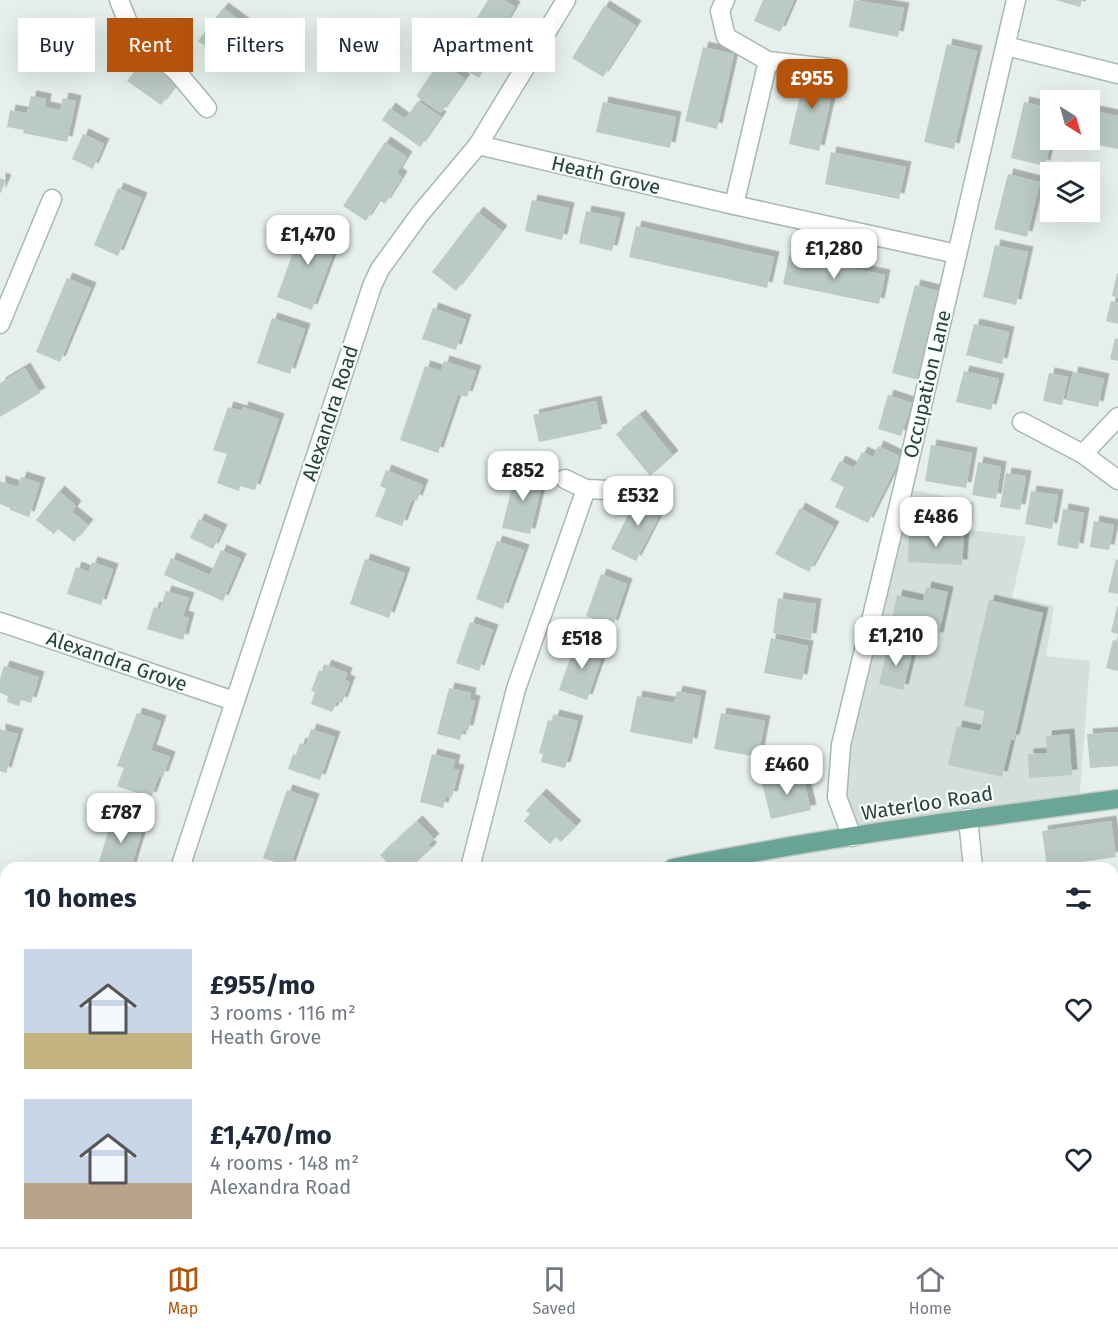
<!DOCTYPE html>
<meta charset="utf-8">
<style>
:root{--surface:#fff;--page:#f6f6f7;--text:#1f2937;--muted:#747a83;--line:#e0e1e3;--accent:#b45309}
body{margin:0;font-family:"Fira Sans",sans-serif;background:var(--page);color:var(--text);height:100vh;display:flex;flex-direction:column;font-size:22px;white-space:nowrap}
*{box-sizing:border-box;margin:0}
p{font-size:20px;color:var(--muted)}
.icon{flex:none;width:33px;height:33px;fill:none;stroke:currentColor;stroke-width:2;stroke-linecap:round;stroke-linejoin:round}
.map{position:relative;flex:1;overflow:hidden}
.panel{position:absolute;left:0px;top:862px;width:1119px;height:386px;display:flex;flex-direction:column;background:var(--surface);border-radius:18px 18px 0 0;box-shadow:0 6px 24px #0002}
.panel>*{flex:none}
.top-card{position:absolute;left:18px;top:18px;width:600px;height:54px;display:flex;gap:12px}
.needle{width:39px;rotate:143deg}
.fabs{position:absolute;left:1040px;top:90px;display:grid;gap:12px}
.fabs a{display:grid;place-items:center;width:60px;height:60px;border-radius:0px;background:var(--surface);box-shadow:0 6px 24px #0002;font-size:30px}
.price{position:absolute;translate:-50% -51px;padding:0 14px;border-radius:12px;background:#fff;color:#222;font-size:20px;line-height:39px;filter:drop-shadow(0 2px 3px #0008)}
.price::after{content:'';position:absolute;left:50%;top:36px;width:18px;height:14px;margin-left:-9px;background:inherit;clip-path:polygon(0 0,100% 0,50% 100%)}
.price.on{background:var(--accent);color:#fff}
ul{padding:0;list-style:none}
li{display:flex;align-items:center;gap:18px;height:150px;padding:0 24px}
li span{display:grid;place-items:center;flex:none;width:168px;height:120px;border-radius:0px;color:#555}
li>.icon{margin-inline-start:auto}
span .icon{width:72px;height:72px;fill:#fffc;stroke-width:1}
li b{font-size:26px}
h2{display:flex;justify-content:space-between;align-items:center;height:72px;padding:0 24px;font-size:26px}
.pill{padding:0 21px;border-radius:0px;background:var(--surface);box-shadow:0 6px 24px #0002;font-size:21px;line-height:54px}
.pill.on{background:var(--accent);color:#fff}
.menu{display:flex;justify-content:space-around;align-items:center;height:84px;border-top:2px solid var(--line);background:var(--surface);font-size:16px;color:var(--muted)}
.menu a{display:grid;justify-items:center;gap:3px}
.menu .on{color:var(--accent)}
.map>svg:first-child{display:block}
.built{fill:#d4dfda}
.building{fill:#bbcac4;filter:url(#shadow)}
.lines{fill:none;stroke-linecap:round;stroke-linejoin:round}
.minor-casing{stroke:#a8b8b2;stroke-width:21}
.major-casing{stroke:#c2cac8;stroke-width:21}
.minor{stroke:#fff;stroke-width:18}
.major{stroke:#6aa596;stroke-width:18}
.labels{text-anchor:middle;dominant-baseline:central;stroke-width:4.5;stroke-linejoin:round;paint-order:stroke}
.street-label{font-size:20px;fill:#24423a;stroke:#f7fbf9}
</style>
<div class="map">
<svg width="1118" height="1247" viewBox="0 0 1118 1247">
<defs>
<filter id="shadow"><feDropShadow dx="5.5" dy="-5.5" stdDeviation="0" flood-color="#0004"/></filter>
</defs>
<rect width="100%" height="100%" fill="#e6efeb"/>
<g class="built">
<path d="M903 488 975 502 971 530 1026 537 1012 597 1054 606 1046 656 1090 661 1079 804 852 837 837 797Z"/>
<path d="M1118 904V1247H1004L1003 1242H1113V905Z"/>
</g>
<g class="building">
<path d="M488 0H503L515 7 499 35 475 21Z"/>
<path d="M763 0H794L780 32 754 21Z"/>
<path d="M854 0 904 8 898 37 849 27Z"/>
<path d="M1056 0H1082L1080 7Z"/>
<path d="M604 6 636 26 603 77 572 58Z"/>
<path d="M223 8 261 36 237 69 198 41Z"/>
<path d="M470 34 496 50 479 78 452 63Z"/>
<path d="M947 44 977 51 954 149 924 142Z"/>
<path d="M703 47 734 54 717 129 685 121Z"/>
<path d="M145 57 179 81 161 105 127 81Z"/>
<path d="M439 62 465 79 441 113 416 96Z"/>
<path d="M806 69 836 76 819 151 789 144Z"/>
<path d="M31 96 46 99 45 107 60 110 63 98 76 101 67 142 23 133 24 130 7 127 10 110 27 113Z"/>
<path d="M418 101 441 117 420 147 382 120 390 108 405 119Z"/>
<path d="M603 102 676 117 670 148 596 132Z"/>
<path d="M1024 102 1050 108 1051 140 1045 166 1011 158Z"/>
<path d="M1094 111 1118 116V149L1087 143Z"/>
<path d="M83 134 104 144 93 169 72 159Z"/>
<path d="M385 142 407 157 397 173 402 177 385 204 379 200 366 221 343 206Z"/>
<path d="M831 152 906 167 899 199 825 184Z"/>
<path d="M1008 174 1040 182 1027 237 994 229Z"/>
<path d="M0 178 6 180 0 194Z"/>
<path d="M118 188 142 198 118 256 94 245Z"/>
<path d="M532 200 569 208 562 240 525 231Z"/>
<path d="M586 211 620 218 612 251 579 243Z"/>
<path d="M478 212 502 231 456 291 432 272Z"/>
<path d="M304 222 340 235 312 310 277 297Z"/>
<path d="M636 226 774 257 767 288 629 257Z"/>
<path d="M995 245 1028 252 1016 305 983 297Z"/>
<path d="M789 255 885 275 879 304 783 284Z"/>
<path d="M1117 273H1118V298L1112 296Z"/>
<path d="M67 278 91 288 60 362 36 352Z"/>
<path d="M915 285 942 292 919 380 892 373Z"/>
<path d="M1111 301 1118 303V324L1106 321Z"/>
<path d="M433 308 466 320 456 350 422 339Z"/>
<path d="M272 318 305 329 290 374 257 363Z"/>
<path d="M974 324 1009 332 1002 364 966 355Z"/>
<path d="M1115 338 1118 339V361L1110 359Z"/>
<path d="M444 361 476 371 467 397 458 394 438 453 400 440 425 366 441 371Z"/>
<path d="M25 368 40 393 0 417V383Z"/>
<path d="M964 371 999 379 991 410 956 402Z"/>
<path d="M1073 372 1104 379 1098 407 1066 400Z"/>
<path d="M1049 373 1068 377 1062 405 1043 401Z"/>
<path d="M888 395 912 403 901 436 878 429Z"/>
<path d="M596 401 602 429 539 442 533 415Z"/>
<path d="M228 407 242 411 243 407 279 419 255 490 240 486 239 491 217 483 227 454 213 450Z"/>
<path d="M640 415 673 456 650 476 616 434Z"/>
<path d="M931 445 972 453 966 488 925 481Z"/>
<path d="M878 446 901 457 868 523 835 507 844 487 830 480 840 461 854 468 862 452 873 457Z"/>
<path d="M978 462 1001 467 996 499 972 495Z"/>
<path d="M516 469 544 476 530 534 502 528Z"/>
<path d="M386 470 423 485 417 501 412 499 402 526 375 516 386 489 380 486Z"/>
<path d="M1006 473 1026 476 1020 510 1000 507Z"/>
<path d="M21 477 40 483 29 517 10 510V508L0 504V481L18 487Z"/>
<path d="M59 491 76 506 72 512 88 525 74 542 58 529 54 534 36 520Z"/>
<path d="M1031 491 1058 495 1052 529 1025 524Z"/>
<path d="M639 493 664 506 636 561 611 549Z"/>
<path d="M800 508 834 527 809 572 775 554Z"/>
<path d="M1063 509 1084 513 1078 549 1057 545Z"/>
<path d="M199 519 222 530 213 549 190 538Z"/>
<path d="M1094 521 1114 525 1109 550 1090 547Z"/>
<path d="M909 532 964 535 962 565 908 562Z"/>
<path d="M497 541 524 550 503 609 476 599Z"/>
<path d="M221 550 241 559 223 601 164 575 171 558 210 575Z"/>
<path d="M365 559 405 573 389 618 350 604Z"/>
<path d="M1116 559 1118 560V594L1108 592Z"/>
<path d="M92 562 113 569 101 605 67 594 76 567 89 572Z"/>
<path d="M601 574 627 584 613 626 586 616Z"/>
<path d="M926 587 948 592 938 638 890 628 897 595 923 601Z"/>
<path d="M166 591 189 598 183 616 189 618 183 640 147 629 154 607 160 609Z"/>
<path d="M778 598 816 604 811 639 773 633Z"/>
<path d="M989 600 1043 613 1014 740H1011L1002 777 948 765 957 726 980 731 985 711 964 706Z"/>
<path d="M1117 606H1118V634L1111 632Z"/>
<path d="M470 622 493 630 479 671 456 663Z"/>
<path d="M771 638 808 646 802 680 764 673Z"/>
<path d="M1113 640 1118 641V671L1106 668Z"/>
<path d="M576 641 604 651 587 700 559 690Z"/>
<path d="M888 645 913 650 903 690 879 684Z"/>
<path d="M326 665 347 673 345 680 350 682 342 703 337 701 332 712 311 704 315 692 311 691 319 670 323 672Z"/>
<path d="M4 666 39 677 31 703 21 700 19 706 7 702 8 696 0 693V679Z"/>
<path d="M449 688 471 693 470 700 475 701 468 731 463 730 460 740 437 734Z"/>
<path d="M677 691 701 696 692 744 630 732 637 696 674 703Z"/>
<path d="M137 713 161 721 151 750 170 757 163 777 159 776 151 798 117 786 124 768 117 766Z"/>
<path d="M721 713 765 721 758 757 714 749Z"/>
<path d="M554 715 578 721 565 768 541 762 543 754 539 753 548 720 552 721Z"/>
<path d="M0 729 18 734 6 773 0 771Z"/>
<path d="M311 729 335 737 320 780 288 769 293 754 296 755 300 743 306 745Z"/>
<path d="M1118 732V766L1090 768 1087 734Z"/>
<path d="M1069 734 1072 775 1029 778 1028 754 1047 753 1046 736Z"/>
<path d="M432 754 455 760 453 769 459 770 452 797 446 796 443 808 420 802Z"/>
<path d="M802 773 811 810 771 819 762 783Z"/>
<path d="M287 790 314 799 290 867 263 858Z"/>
<path d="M541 794 576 826 561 842 556 837 550 844 524 821 530 814 526 811Z"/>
<path d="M113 816 144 825 131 868H111L98 865Z"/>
<path d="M417 821 434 839 428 845 432 848 410 868H392L380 855Z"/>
<path d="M1111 821 1116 857 1047 867 1042 831Z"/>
<path d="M1113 1007H1115L1118 1031V1247H1082L1087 1242H1113Z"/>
<path d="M0 1218 6 1220V1242H22L21 1247H0Z"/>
<path d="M49 1242H114V1244L103 1245V1247H49Z"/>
<path d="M136 1242H188L186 1247H135Z"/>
<path d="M390 1242H424L421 1247H392L388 1245Z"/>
<path d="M501 1242H567L565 1247 552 1244 551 1247H499Z"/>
<path d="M924 1242H955L956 1247H925Z"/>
</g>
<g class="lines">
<defs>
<g id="minor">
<path d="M119 0 129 25 145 46 176 71 207 108"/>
<path d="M725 0 720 11 726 37 768 61 828 68"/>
<path d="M1006 46 1118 74"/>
<path d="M478 145 734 205 957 254"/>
<path d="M734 205 768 61"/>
<path d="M0 324 52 199"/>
<path d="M1022 422 1083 454 1118 480"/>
<path d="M1083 454 1118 417"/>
<path d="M565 479 586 489 609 490"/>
<path d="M0 622 234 701"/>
<path d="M968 818 973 868"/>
<path d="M852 837 837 797 841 745 903 488 1016 0"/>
<path d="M180 868 372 286 380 269 420 214 478 145 566 0"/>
<path d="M470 868 516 689 586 489"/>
<path d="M1113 905 1118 904"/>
<path d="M1003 1242 1004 1247"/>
<path d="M461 1247 463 1242"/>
</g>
<g id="major">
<path d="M673 868C820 838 969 819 1118 799"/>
<path d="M0 1024 6 1027"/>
</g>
</defs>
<use href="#minor" class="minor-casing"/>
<use href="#major" class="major-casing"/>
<use href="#minor" class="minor"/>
<use href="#major" class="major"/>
</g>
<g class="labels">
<g class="street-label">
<text transform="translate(606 175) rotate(13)">Heath Grove</text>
<text transform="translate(927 384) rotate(-77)">Occupation Lane</text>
<text transform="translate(330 413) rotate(-72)">Alexandra Road</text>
<text transform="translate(117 661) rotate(19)">Alexandra Grove</text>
<text transform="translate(927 803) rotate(-9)">Waterloo Road</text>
</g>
</g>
</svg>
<div class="fabs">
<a><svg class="needle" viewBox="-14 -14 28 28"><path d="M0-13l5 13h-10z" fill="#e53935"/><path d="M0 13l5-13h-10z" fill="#747a83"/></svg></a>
<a><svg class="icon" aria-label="layers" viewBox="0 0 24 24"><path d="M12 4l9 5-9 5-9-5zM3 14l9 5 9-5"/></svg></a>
</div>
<b class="price on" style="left:812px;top:110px">£955</b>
<b class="price" style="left:308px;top:266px">£1,470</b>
<b class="price" style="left:834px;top:280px">£1,280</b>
<b class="price" style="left:523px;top:502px">£852</b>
<b class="price" style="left:638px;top:527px">£532</b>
<b class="price" style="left:936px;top:548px">£486</b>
<b class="price" style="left:896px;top:667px">£1,210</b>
<b class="price" style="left:582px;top:670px">£518</b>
<b class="price" style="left:787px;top:796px">£460</b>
<b class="price" style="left:121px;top:844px">£787</b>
<div class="top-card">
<a class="pill">Buy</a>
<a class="pill on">Rent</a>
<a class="pill">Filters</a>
<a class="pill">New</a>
<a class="pill">Apartment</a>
</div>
<section class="panel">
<h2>10 homes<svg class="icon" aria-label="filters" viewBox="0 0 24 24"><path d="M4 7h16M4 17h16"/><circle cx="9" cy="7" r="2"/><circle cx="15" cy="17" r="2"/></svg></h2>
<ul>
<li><span style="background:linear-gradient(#c9d6e8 70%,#c2b280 0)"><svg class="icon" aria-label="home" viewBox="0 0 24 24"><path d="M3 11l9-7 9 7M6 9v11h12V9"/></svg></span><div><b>£955/mo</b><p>3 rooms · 116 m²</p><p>Heath Grove</p></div><svg class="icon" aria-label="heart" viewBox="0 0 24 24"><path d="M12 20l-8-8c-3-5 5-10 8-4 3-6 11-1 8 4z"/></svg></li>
<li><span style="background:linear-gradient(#c9d6e8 70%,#b9a48a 0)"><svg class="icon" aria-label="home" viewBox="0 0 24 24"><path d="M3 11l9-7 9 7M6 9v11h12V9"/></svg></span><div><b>£1,470/mo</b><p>4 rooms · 148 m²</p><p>Alexandra Road</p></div><svg class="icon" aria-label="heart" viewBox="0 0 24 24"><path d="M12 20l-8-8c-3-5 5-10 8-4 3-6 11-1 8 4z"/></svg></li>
</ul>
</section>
</div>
<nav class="menu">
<a class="on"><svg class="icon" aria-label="map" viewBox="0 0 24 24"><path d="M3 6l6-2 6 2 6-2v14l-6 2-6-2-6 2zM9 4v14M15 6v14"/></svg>Map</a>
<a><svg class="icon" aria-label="saved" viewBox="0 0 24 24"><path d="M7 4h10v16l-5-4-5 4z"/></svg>Saved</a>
<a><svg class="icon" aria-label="home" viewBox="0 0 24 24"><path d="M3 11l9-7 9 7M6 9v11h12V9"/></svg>Home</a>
</nav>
